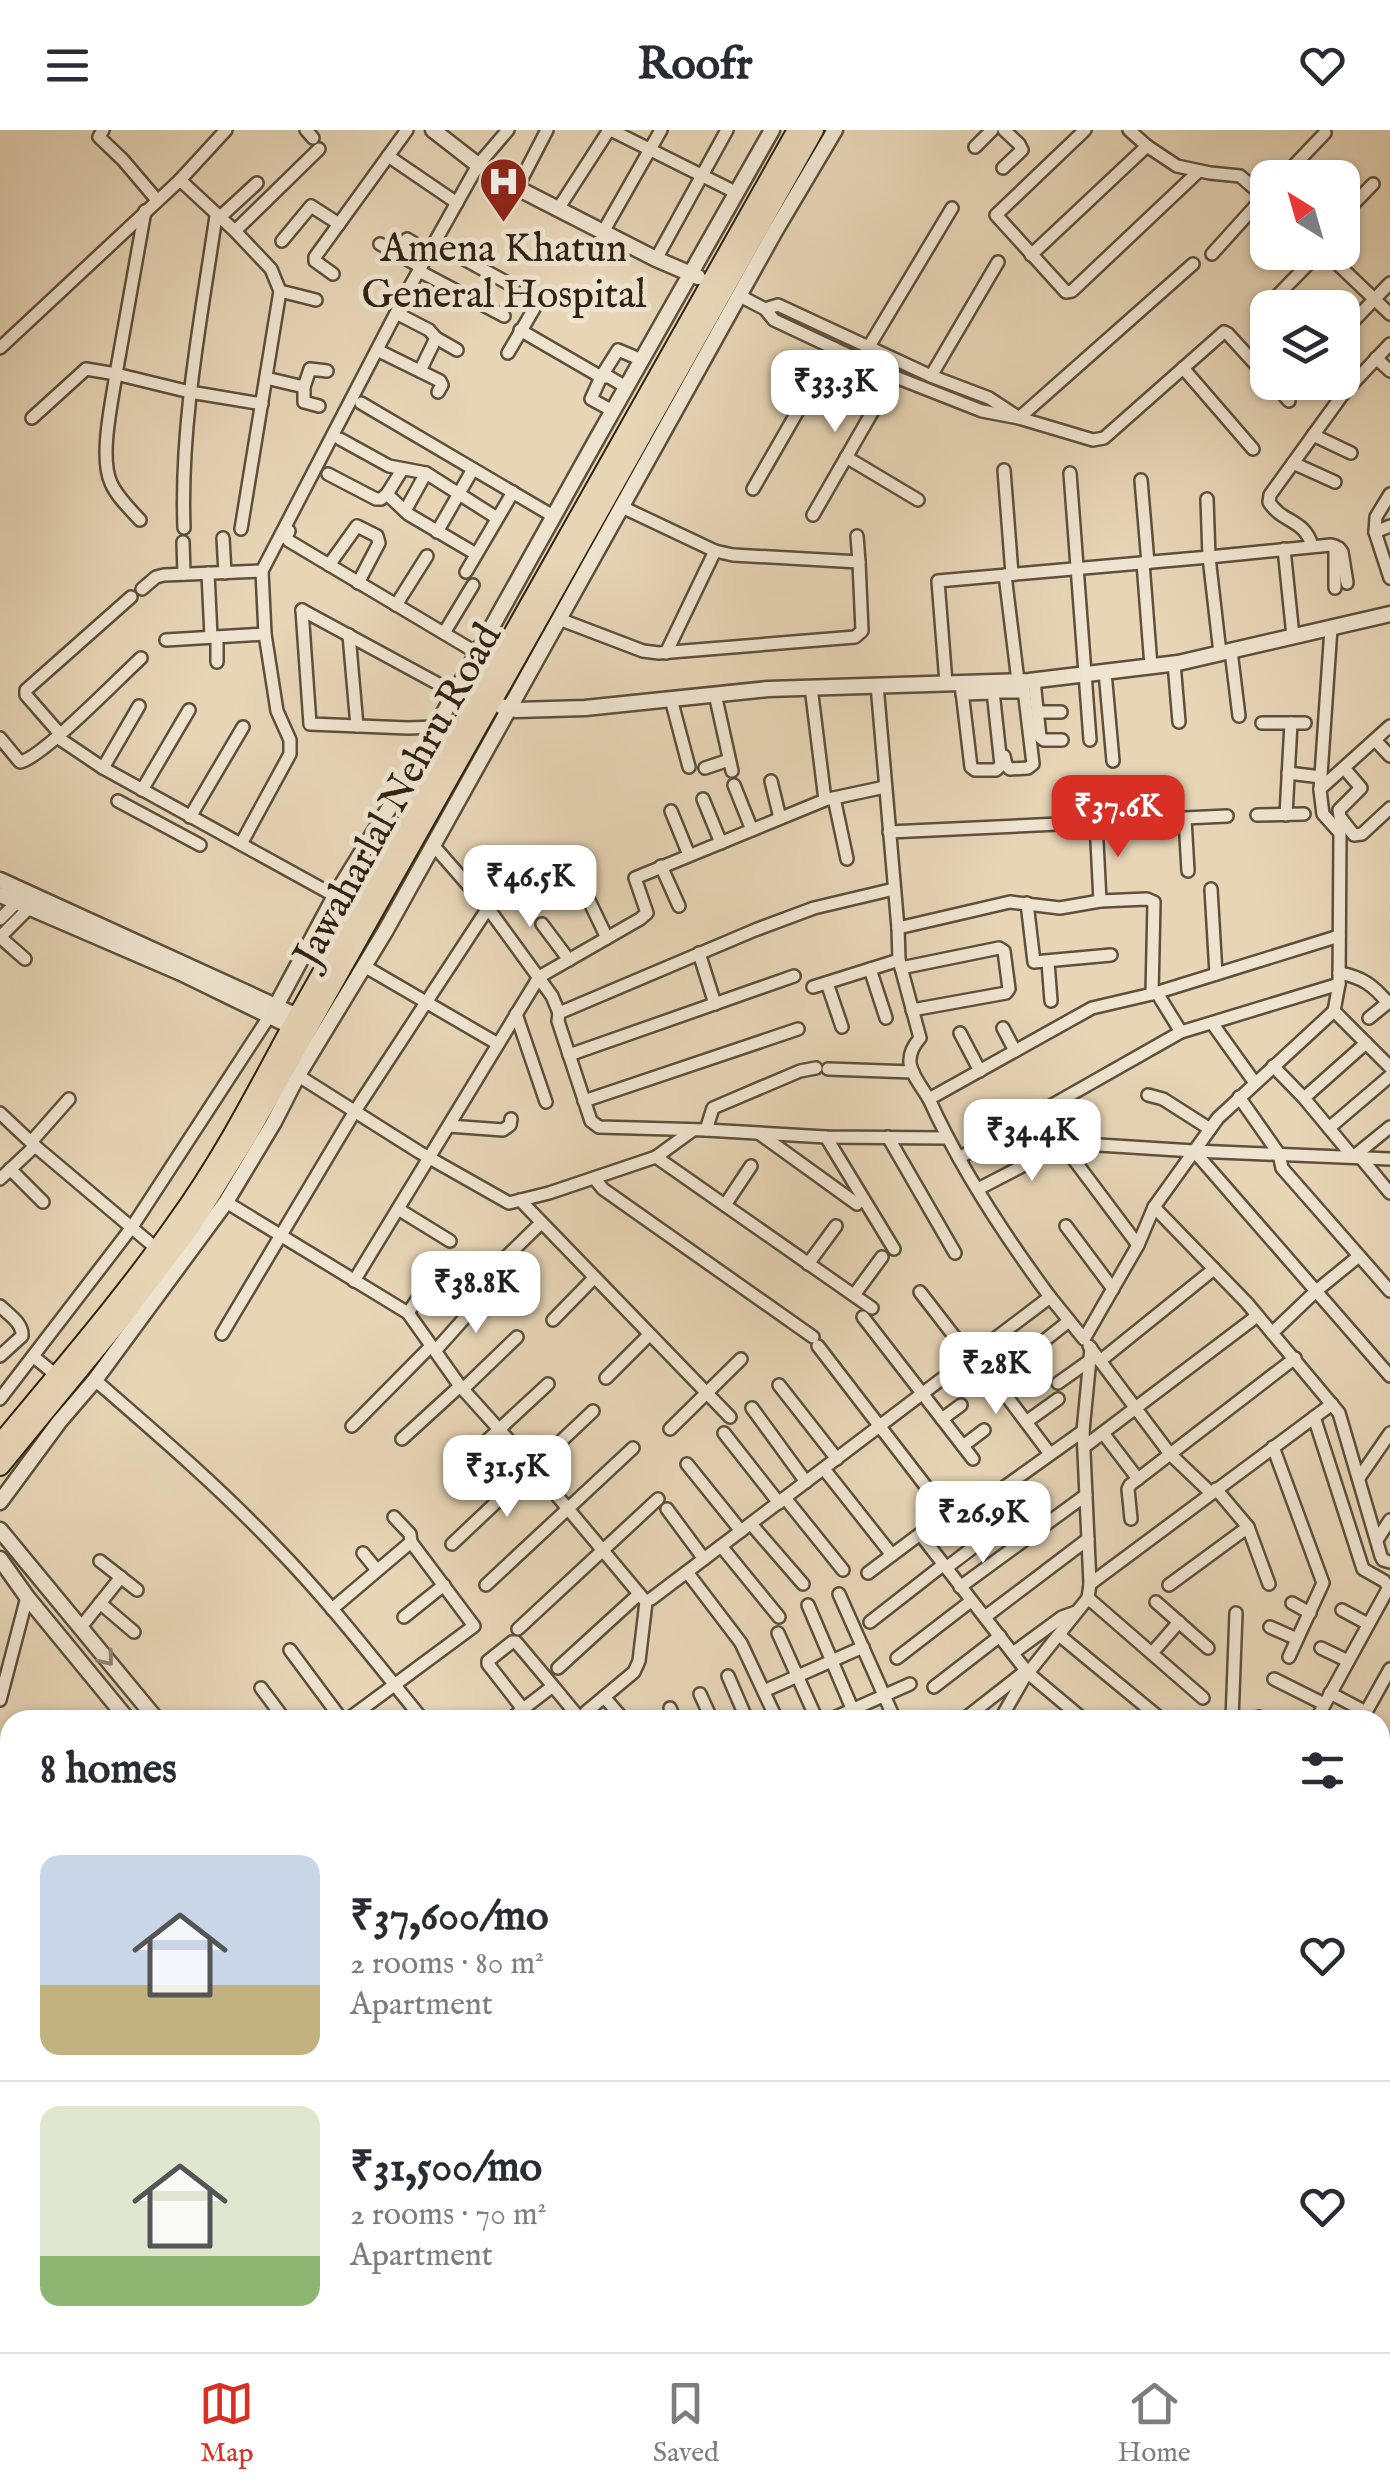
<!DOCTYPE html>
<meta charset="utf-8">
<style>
:root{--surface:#fff;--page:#f7f7f7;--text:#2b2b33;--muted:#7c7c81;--line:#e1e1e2;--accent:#d93025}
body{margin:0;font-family:"IM FELL English",serif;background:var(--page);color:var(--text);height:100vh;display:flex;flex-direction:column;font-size:38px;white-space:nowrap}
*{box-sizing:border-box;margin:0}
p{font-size:32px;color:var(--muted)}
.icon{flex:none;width:55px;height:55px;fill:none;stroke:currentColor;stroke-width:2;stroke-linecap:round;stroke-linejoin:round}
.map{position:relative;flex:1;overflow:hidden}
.panel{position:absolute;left:0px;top:1580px;width:1390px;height:642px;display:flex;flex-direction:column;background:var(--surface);border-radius:30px 30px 0 0;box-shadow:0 2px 8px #0004}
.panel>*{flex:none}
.needle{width:65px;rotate:323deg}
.controls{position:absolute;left:1250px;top:30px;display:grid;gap:20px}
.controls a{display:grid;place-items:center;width:110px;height:110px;border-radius:20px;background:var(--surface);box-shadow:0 2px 8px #0004;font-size:50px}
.price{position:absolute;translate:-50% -85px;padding:0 22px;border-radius:20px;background:#fff;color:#222;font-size:32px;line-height:65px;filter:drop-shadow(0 2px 5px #0008)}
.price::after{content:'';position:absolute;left:50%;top:60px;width:30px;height:22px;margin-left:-15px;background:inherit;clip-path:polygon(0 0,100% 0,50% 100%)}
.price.active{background:var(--accent);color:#fff}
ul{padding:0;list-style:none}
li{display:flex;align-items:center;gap:30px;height:250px;padding:0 40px}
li+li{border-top:2px solid var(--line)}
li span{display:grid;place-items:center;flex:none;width:280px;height:200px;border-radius:20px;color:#555}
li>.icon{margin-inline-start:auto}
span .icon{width:120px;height:120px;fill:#fffc;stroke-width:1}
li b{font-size:42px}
h2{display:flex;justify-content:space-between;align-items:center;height:120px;padding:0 40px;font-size:42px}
header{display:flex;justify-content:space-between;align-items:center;height:130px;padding:0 40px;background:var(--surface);font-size:45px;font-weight:700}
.dock{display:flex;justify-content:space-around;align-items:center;height:140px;border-top:2px solid var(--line);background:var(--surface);font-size:28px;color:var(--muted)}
.dock a{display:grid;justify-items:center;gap:5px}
.dock .active{color:var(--accent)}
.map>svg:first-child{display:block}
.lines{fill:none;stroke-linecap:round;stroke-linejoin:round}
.minor-casing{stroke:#5e503c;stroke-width:16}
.tertiary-casing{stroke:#5e503c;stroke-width:19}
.primary-casing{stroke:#302313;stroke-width:22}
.minor{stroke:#efe4d0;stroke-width:11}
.tertiary{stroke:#efe4d0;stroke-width:14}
.primary{stroke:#e7d5b6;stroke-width:18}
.oneway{stroke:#908472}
.labels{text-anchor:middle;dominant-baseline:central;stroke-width:10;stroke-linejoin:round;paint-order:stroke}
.poi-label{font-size:40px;fill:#302313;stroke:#efe4d0}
.street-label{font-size:40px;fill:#302313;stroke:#efe4d0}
</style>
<header><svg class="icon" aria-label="menu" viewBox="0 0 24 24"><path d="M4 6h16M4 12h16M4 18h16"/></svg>Roofr<svg class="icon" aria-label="heart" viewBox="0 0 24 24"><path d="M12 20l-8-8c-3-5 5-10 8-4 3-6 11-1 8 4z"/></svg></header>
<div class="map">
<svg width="1390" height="2222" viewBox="0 0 1390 2222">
<rect width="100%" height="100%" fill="#e7d5b6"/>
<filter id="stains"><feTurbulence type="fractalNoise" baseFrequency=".002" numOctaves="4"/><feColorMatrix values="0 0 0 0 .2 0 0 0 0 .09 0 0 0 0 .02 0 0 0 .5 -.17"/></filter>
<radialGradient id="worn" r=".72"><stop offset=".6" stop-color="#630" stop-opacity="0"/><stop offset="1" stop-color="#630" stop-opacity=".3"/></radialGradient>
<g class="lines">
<defs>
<g id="minor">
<path d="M103 0 99 7 123 30 157 70"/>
<path d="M306 0 313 8"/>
<path d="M611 0 737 63"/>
<path d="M1085 0 996 85 1066 162 1072 161 1199 41"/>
<path d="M1129 0 1147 16 1177 36 1210 43 1240 46 1268 70"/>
<path d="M975 17 992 0"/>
<path d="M388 26 457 73"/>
<path d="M1003 38 1022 20 1019 14 1004 0"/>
<path d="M1282 48 1325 3"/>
<path d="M180 50 235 101 271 139 280 161 241 399"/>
<path d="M517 58 547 0"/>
<path d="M558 79 609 0"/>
<path d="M145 81 116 244 190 262 262 274"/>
<path d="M1342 86 1373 54"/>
<path d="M219 88 257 53"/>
<path d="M235 101 319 19"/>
<path d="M603 102 661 0"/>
<path d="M407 109 430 123"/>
<path d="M282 111 311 76 339 94"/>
<path d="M435 113 513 156"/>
<path d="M380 114 421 137"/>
<path d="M1325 122 1390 184"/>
<path d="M1212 124 1268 62"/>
<path d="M1031 125 1147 16"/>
<path d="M656 129 727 0"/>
<path d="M419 141 504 186"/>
<path d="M333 144 315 131V127L407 0"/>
<path d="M280 161 316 170"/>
<path d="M740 166 765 179 774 190 893 246 982 281 1019 288 1093 310 1104 308 1224 202 1228 204 1268 248"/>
<path d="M1277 166 1320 122"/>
<path d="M765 179 778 175 931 246 989 268 1015 285"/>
<path d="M396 183 429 200 436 208 457 220"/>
<path d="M520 200 601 247H609L626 257"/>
<path d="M1342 203 1390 153"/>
<path d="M0 218 180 50 226 0"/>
<path d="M868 218 952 78"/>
<path d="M377 220 440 251 442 255 438 262"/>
<path d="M508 223 535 177"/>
<path d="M1376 228 1390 241"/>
<path d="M1183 238 1253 319"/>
<path d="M420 241 436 208"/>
<path d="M931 246 998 132"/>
<path d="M266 248 304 257"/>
<path d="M1272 252 1289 271"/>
<path d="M361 273 553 386"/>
<path d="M319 276 304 272V257L310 239 327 241"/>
<path d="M613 281 591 269 601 247 618 220 642 230"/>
<path d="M32 288 86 239 116 244C112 272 99 327 111 353 117 367 130 379 140 390"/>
<path d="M1019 288 1193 134"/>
<path d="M1313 305 1351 323"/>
<path d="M340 309 389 336 426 343 497 388"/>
<path d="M846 327 918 370"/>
<path d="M1293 333 1335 352"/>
<path d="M1004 340 1012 444"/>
<path d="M1070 343 1090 610"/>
<path d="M328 344 376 369H381L387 364 402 340"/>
<path d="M1141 350 1148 433"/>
<path d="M753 359 834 218"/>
<path d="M387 364 408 384 476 424"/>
<path d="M622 377 715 421"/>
<path d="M405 381 426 343"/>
<path d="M813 385 893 246"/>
<path d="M1390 396 1375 402 1390 448"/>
<path d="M184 398C180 294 201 189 216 86"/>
<path d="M289 401 286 407 289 411 477 523"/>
<path d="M437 402 473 339"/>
<path d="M1375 402 1376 387 1390 364"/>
<path d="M223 408 225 443"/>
<path d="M183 412 184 444"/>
<path d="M1312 416C1305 389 1282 393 1269 372L1270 365 1343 264 1390 214"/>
<path d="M1339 418 1342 422 1347 453"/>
<path d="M1284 419 1293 506"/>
<path d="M1143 433 1151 536"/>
<path d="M329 435 357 396 377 406 379 413 358 453"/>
<path d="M466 442 513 362"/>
<path d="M208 443 211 507"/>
<path d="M1005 445 1018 551"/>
<path d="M142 459 156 447 164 445 262 441"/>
<path d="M396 475 427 426"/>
<path d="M302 480 310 594 408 598 436 597"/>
<path d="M302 480 455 563"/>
<path d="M559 489 643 521 659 523 855 507 862 501 859 432"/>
<path d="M1331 498 1320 660 1323 684 1340 703 1339 854 1334 881"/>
<path d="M444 503 473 455"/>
<path d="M349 505 357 596"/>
<path d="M217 507V532"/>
<path d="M166 510 265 504"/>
<path d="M1231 521 1239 586"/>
<path d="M666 523 715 421 733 425 859 432 857 406"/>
<path d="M1220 523 1209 427 1331 415 1335 416V458"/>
<path d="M1174 533 1179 592"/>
<path d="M1105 542 1113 631"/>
<path d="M1034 551 1040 607 1044 610H1062"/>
<path d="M946 553 938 451 1209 427 1207 369"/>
<path d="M961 553 971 637 975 640H996L1001 635 992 552"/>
<path d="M877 555 898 798 1010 772 1060 778 1100 771 1147 769 1154 772 1152 864 1092 878 929 969C961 1040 1004 1105 1050 1167"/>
<path d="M996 562H1024"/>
<path d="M715 564 732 641"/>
<path d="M962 564 993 563"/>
<path d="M671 569 689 637"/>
<path d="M1038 582H1061"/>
<path d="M1262 593H1305"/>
<path d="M60 604 26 565V560L131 467"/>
<path d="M57 607 103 638 335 766"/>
<path d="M0 608 20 632C42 628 119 548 141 528"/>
<path d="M1375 610 1390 626"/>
<path d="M1004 626 1006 635 1010 639 1028 638 1033 634 1023 551"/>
<path d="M103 638 139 576"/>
<path d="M705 638 729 630"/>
<path d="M1344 638 1361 658 1339 680 1340 687 1354 705 1362 704 1390 678"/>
<path d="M1288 643 1321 647"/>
<path d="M771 651 780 688"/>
<path d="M734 655 752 700"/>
<path d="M1320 659 1390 596"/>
<path d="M142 660 189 580"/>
<path d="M834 668 847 729"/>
<path d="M703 669 721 713"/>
<path d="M829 669 885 657"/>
<path d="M118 671 200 715"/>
<path d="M671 681 689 725"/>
<path d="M1257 685 1304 684"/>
<path d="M1286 685 1291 593"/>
<path d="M190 687 243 597"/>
<path d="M1185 689 1188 741"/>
<path d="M1096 692 1100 771"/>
<path d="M889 702 1227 686"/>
<path d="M241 714 290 624V610L277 581 265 504 262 441 408 160 478 35 508 0"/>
<path d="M661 736 679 776"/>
<path d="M583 758 607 808"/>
<path d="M894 759 814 778 755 800 559 883 558 891 591 991 599 997 706 1000 826 1007 947 1008"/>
<path d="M1211 759 1216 844"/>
<path d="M1027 773 1034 832 1111 825"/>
<path d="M488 778 552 866 559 883"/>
<path d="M0 789 17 772"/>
<path d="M542 794 569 830"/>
<path d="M0 807 29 778"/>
<path d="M0 807 25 829"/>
<path d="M699 823 715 874"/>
<path d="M899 830 920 908C899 932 915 946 929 969"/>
<path d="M1048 832 1051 871"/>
<path d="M364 836 498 914"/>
<path d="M901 838 999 818 1004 821 1009 859 1006 863 912 880"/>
<path d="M870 839 886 888"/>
<path d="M1339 843C1362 847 1373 855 1388 873"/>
<path d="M827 853 842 897"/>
<path d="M813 857 899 830 898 798"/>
<path d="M1157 863 1181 902"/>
<path d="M1152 864 1339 806"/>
<path d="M516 884 546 972"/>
<path d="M1369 888 1390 871"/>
<path d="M1212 893 1255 953"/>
<path d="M1003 898 1015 921"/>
<path d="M960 903 980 941"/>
<path d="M569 925 794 846"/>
<path d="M1273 936 1304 968 1353 1027 1390 997"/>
<path d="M828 939 913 942"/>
<path d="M294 943 419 1022 509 1073 549 1063 656 1027 693 1000"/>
<path d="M1148 965 1163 969 1210 999"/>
<path d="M1239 967 1279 1024 1282 1038 1390 1161"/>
<path d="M1304 968 1366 913"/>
<path d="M584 971 798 899"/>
<path d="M0 983 35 1016"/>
<path d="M449 996 503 1000 510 995 511 989"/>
<path d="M1329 998 1390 946"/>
<path d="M706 1000 713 978 800 941 816 938"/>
<path d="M760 1004 857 1074"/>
<path d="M826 1007 894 1119"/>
<path d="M888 1007 955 1123"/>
<path d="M31 1012 69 969"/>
<path d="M1063 1015 1138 1115"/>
<path d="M1194 1021 1390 1029"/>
<path d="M656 1027 872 1178"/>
<path d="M959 1028 1181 902 1339 854"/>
<path d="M1361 1028 1390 1063"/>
<path d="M10 1039 43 1072"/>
<path d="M594 1048 603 1059 813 1207"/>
<path d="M0 1049 35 1016 157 1119"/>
<path d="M978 1059 1067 1013 1194 1021 1390 1246"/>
<path d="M520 1070 730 1287"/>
<path d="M226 1072 408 1183 460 1256 533 1337 646 1472 639 1531 634 1542 586 1582"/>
<path d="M725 1075 751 1036"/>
<path d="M1154 1077 1247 1173 1339 1283 1381 1426 1383 1430 1390 1432"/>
<path d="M398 1079 450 1111"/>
<path d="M1066 1096 1113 1159"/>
<path d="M808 1134 836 1096"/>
<path d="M498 1135 541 1093"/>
<path d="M354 1151 539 847 640 789 647 783 635 748 825 670 811 557"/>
<path d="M920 1162 971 1228"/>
<path d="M854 1165 882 1127"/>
<path d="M0 1176C8 1184 23 1193 22 1206L0 1226"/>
<path d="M408 1183 440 1136"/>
<path d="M863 1187 973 1329"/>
<path d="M553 1190 594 1148"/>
<path d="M1272 1203 1316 1161 1359 1126"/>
<path d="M222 1204 355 981 488 778 433 715"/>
<path d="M818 1216 941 1376 943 1382 940 1388 920 1404 1028 1543 1084 1590"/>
<path d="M1089 1216 1170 1324 1211 1363"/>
<path d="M1091 1218 1083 1301 1090 1454 1088 1468 1203 1568"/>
<path d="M435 1221 487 1163"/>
<path d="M975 1224 1050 1324"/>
<path d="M34 1227 56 1245"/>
<path d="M1100 1231 1214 1139"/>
<path d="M1011 1237 1069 1191"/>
<path d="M606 1248 649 1205"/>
<path d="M95 1250C156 1303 219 1357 275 1416 328 1470 375 1531 423 1590"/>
<path d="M1058 1253 1089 1231"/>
<path d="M779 1255 837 1329"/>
<path d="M463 1259 517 1207"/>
<path d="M1003 1262 1032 1242"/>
<path d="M0 1269 132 1097 274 879"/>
<path d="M752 1278 806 1352"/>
<path d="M1314 1287 1363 1439 1384 1451 1389 1457 1316 1590"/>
<path d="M942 1289 961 1275"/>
<path d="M1026 1292 1058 1269"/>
<path d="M352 1296 431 1216"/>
<path d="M670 1299 741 1229"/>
<path d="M724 1303 779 1373"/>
<path d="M1103 1303 1138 1349"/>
<path d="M402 1309 460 1256"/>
<path d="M963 1316 984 1300"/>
<path d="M1084 1317 1257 1186"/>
<path d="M1273 1317 1323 1453 1289 1527"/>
<path d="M687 1334 741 1401"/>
<path d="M824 1339 892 1425"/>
<path d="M451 1344 548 1254"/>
<path d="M1359 1348 1390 1303"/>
<path d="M1216 1359 1248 1397"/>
<path d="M992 1366 1083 1301"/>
<path d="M785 1368 843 1440"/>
<path d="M667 1379 704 1429"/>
<path d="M394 1387 410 1404 411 1412"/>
<path d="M1131 1389 1128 1359 1130 1355 1295 1228"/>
<path d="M751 1394 803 1454"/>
<path d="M1377 1410 1390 1390"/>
<path d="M452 1414 593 1281"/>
<path d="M721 1416 779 1487"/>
<path d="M363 1423 377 1440"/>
<path d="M100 1431 137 1460"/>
<path d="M946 1438 996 1400"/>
<path d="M687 1442 741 1513 777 1590"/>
<path d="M868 1443 920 1404"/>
<path d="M1090 1454 1332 1274"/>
<path d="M486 1455 633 1318"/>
<path d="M1169 1455 1248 1397 1269 1454"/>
<path d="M960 1457 1086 1365"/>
<path d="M839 1464 895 1590"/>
<path d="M651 1469 1050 1167 1084 1209 1138 1115 1154 1077 1218 988 1334 881 1390 937"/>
<path d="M1156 1472 1208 1518"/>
<path d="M100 1473 134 1502"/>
<path d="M1292 1473 1310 1483"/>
<path d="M808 1475 857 1590"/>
<path d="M332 1479 411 1412 474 1496 347 1590"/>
<path d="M1342 1480 1368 1494"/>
<path d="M404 1487 444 1455"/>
<path d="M985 1487 1088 1409"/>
<path d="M870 1492 943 1435"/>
<path d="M81 1497 121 1447"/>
<path d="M1270 1497 1297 1509"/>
<path d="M518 1499 658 1369"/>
<path d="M778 1503 817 1590"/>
<path d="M1059 1505 1162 1590"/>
<path d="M1321 1518 1348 1531"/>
<path d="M290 1520 342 1590"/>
<path d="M1013 1523 1062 1487 1076 1482"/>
<path d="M1152 1523 1179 1492"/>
<path d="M897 1528 971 1471"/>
<path d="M558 1538 639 1464"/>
<path d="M728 1546 747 1590"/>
<path d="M1274 1549 1324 1574"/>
<path d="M553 1556 516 1512H512L488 1531V1534L523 1579 553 1556 581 1590"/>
<path d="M934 1557 1000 1506"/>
<path d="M261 1558 285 1590"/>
<path d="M764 1561 863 1517"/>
<path d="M1330 1563 1366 1582"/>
<path d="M700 1564 712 1590"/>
<path d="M604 1567 624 1590"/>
<path d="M0 1570 27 1467"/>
<path d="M670 1578 675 1590"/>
<path d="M1259 1587 1267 1590"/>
<path d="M510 1590 523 1579 532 1590"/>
<path d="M829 1590 910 1554"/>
<path d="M963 1590 1023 1543"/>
<path d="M1000 1590 1024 1548 1088 1468"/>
<path d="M1232 1590 1236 1483"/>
<path d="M1365 1590 1366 1582 1390 1539"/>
<path d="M1380 1662 1390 1639"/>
<path d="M0 1670 10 1679"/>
<path d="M1380 1753 1390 1755"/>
<path d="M1380 1847 1390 1844"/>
<path d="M0 1899 10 1890"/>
<path d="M0 1979 10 1991"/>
<path d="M1380 2037 1390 2056"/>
<path d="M1380 2148 1390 2132"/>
<path d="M0 2161 10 2152"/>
<path d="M746 2212 751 2222"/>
<path d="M829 2212 834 2222"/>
<path d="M894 2212 899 2222"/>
<path d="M1013 2212 1018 2222"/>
<path d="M1268 2212 1273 2222"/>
<path d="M498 2222 508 2212"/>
<path d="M800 2222 819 2212"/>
<path d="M934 2222 952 2212"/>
<path d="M1099 2222 1117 2212"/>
<path d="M1333 2222 1339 2212"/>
</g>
<g id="tertiary">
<path d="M433 0 478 35 521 60 656 129 698 147"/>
<path d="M501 576 516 580 585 578 768 559 1029 551 1178 533 1390 484"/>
<path d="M437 641 429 611 436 597 594 314 772 0"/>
<path d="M0 750 304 889"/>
<path d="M0 765 181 843 300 901"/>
<path d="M276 876 335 766 394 670 422 666"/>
<path d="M0 1372 59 1292 95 1250 226 1072 274 992 298 945 386 800 774 103 835 0"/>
<path d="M0 1400 157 1590"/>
<path d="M0 1429 27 1467 128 1590"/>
<path d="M603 2212 610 2222"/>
<path d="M631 2212 638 2222"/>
</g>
<g id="primary">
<path d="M0 1314C60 1241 122 1170 176 1093 221 1031 256 963 292 896L797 0"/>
<path d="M0 1336 119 1191 191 1096 246 1008 814 0"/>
</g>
</defs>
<use href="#minor" class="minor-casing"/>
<use href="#tertiary" class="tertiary-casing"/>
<use href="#primary" class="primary-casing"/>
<use href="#minor" class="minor"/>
<use href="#tertiary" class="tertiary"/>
<use href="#primary" class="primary"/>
</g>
<defs><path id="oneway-chevron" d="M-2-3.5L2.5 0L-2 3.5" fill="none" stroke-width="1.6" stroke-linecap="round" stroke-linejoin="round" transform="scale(2.5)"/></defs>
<use class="oneway" href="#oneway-chevron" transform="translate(107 1529) rotate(51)"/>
<defs>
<symbol id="hospital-pin" viewBox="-11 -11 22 30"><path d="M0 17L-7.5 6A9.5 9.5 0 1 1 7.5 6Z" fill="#8f2418" stroke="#efe4d0"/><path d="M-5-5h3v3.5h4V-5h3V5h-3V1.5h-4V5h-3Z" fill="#fff"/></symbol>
</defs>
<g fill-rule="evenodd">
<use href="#hospital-pin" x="476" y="24" width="55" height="75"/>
</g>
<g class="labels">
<g class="poi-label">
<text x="504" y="120">Amena Khatun<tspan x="504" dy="46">General Hospital</tspan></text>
</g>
<g class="street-label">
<text transform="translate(399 666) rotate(-61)">Jawaharlal Nehru Road</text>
</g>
</g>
<rect width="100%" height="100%" filter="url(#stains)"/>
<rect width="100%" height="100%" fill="url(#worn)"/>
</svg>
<div class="controls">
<a><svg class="needle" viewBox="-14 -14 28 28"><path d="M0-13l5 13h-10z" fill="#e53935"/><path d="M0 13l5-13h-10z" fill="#7c7c81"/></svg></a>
<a><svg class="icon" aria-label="layers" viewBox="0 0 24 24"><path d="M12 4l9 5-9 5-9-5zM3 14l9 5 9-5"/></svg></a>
</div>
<b class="price" style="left:835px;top:305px">₹33.3K</b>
<b class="price active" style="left:1118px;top:730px">₹37.6K</b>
<b class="price" style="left:530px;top:800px">₹46.5K</b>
<b class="price" style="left:1032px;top:1054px">₹34.4K</b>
<b class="price" style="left:476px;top:1206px">₹38.8K</b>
<b class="price" style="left:996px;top:1287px">₹28K</b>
<b class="price" style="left:507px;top:1390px">₹31.5K</b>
<b class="price" style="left:983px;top:1436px">₹26.9K</b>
<section class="panel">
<h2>8 homes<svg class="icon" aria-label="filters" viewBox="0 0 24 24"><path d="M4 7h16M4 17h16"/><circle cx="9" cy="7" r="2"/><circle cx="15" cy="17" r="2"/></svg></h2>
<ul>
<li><span style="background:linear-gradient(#c9d6e8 65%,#c2b280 0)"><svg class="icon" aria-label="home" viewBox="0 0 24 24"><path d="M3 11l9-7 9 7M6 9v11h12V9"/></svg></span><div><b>₹37,600/mo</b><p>2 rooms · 80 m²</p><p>Apartment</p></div><svg class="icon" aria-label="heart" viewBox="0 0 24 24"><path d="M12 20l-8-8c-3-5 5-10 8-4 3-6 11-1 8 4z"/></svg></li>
<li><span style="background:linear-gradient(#dfe7d0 75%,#8fb573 0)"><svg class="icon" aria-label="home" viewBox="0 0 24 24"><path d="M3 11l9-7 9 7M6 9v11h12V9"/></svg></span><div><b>₹31,500/mo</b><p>2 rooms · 70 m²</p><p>Apartment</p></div><svg class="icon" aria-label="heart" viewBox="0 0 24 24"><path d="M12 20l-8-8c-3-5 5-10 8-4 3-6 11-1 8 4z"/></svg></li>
</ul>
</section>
</div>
<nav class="dock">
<a class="active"><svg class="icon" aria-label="map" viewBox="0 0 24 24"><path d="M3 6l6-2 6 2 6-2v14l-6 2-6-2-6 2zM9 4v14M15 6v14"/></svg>Map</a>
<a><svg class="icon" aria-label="saved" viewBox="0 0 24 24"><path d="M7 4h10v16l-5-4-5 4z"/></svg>Saved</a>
<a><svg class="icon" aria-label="home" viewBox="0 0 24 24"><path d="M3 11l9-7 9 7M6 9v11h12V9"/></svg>Home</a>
</nav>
